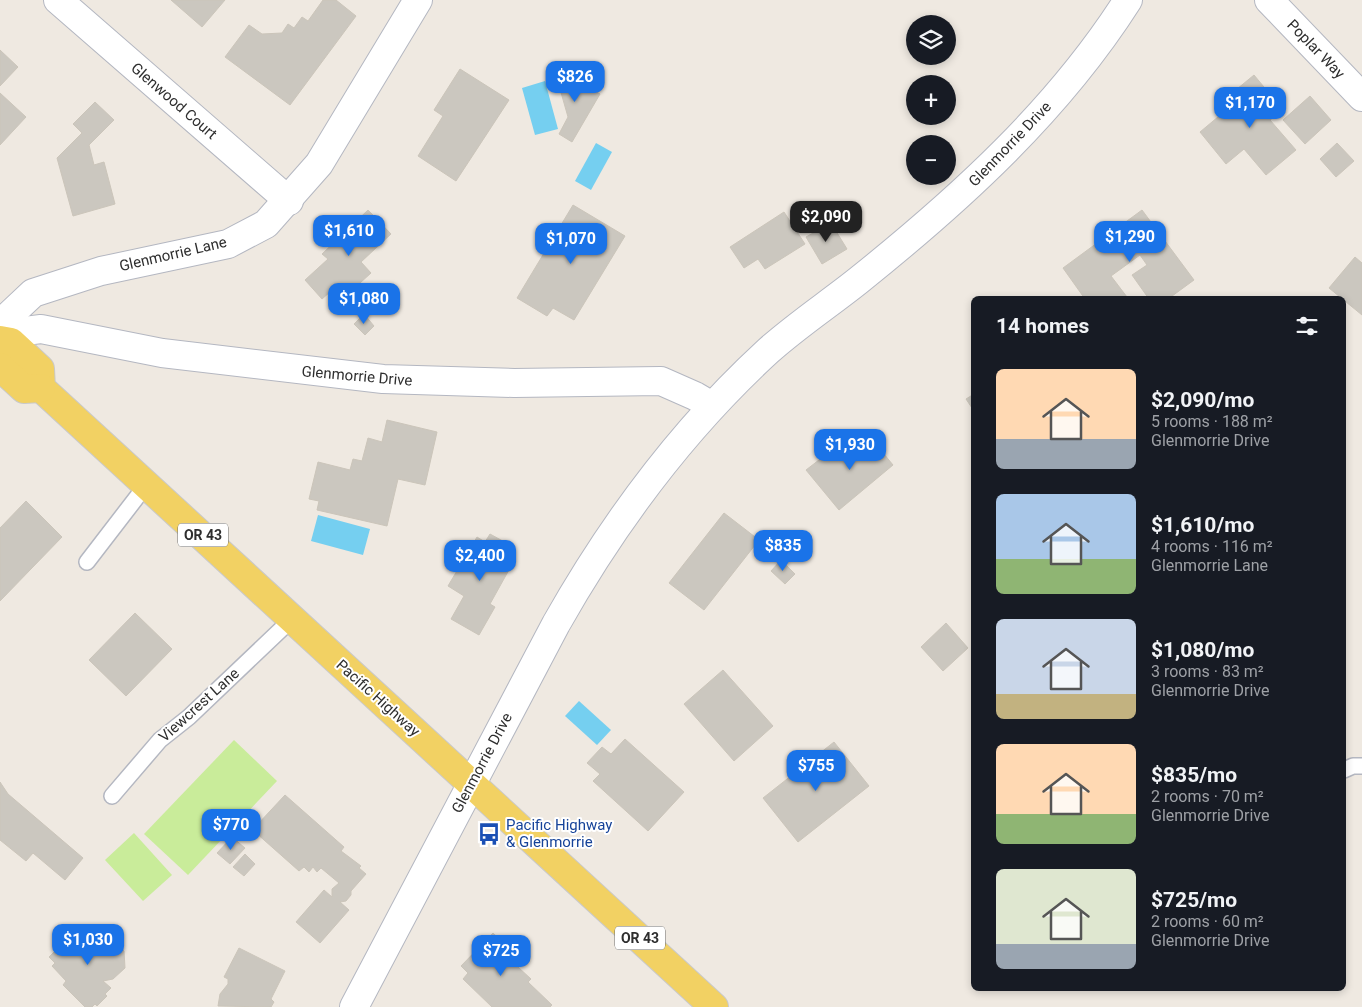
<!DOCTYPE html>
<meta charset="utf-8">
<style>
:root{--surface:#171b24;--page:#242831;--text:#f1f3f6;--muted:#9ea1a6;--accent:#1a73e8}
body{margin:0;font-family:Roboto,sans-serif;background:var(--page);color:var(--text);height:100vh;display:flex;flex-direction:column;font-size:19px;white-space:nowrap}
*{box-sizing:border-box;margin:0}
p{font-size:16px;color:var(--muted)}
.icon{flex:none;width:28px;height:28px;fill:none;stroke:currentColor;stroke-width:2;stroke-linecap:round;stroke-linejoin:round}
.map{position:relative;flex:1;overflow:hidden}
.sheet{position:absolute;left:971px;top:296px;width:375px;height:695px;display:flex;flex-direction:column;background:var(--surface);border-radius:8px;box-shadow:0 2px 8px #0003}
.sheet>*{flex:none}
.controls{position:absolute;left:906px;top:15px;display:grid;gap:10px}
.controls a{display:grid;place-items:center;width:50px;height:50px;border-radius:50%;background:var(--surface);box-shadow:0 2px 8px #0003;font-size:25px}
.price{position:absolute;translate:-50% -42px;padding:0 11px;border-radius:10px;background:var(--accent);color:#fff;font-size:16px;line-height:32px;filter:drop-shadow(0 1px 2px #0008)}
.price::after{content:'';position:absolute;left:50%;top:30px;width:15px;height:11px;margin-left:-8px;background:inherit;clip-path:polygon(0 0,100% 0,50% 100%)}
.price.on{background:#222;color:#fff}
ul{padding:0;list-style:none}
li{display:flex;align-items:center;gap:15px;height:125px;padding:0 25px}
li span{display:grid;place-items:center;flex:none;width:140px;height:100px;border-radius:8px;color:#555}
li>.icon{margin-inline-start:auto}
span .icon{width:60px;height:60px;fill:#fffc;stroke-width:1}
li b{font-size:21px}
h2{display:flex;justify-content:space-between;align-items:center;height:60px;padding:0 25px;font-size:21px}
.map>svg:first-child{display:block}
.pitch{fill:#c9ec9a}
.water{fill:#75cff0}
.building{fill:#cbc7bf;stroke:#cbc5ba}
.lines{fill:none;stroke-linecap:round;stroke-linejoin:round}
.service-casing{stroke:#b4b7c1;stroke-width:18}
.minor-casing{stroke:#b4b7c1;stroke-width:30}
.tertiary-casing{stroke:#b4b7c1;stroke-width:30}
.primary-casing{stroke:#c9c9c9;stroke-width:30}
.service{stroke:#fff;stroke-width:15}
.minor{stroke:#fff;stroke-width:28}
.tertiary{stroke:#fff;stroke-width:28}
.primary{stroke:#f2d163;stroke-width:28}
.labels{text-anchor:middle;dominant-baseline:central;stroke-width:4;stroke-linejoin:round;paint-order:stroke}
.shield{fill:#fff;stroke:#6d6d6d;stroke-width:1}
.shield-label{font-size:14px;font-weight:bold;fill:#2e2e2e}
.street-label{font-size:15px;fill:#2e2e2e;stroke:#fff}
.transit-label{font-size:15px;fill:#164399;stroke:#fff;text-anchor:start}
</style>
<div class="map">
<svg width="1362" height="1007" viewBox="0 0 1362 1007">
<rect width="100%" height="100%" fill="#efe9e1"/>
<g class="pitch">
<path d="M234 740 277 781 188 875 144 834Z"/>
<path d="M134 833 172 875 143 901 105 860Z"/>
</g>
<g class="water">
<path d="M545 81 558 129 535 135 522 88Z"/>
<path d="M596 143 612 152 591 190 575 181Z"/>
<path d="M318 515 370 529 363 555 311 541Z"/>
<path d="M579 701 611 730 597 745 565 716Z"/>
</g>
<g class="building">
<path d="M171 0H225L202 27Z"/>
<path d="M323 0H336L356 16 290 105 225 57 249 25 262 34 282 33 288 24 294 28 302 17 308 21Z"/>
<path d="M0 50 18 67 0 86Z"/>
<path d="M460 69 509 100 456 181 418 156 443 116 434 110Z"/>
<path d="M559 70 600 94 572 142 559 134 568 117 560 89 551 84Z"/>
<path d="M1254 75 1283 110 1270 120 1296 150 1266 175 1244 149 1226 164 1200 132 1243 96 1237 89Z"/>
<path d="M0 93 26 117 0 145Z"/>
<path d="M1310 96 1331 120 1305 144 1283 120Z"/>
<path d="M95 102 114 120 89 145 94 165 104 162 115 204 73 216 57 158 82 133 73 124Z"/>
<path d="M1337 143 1354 161 1336 177 1320 159Z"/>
<path d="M573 205 625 236 574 320 553 308 547 316 517 298Z"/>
<path d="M368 210 391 234 361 262 371 273 349 293 339 284 322 299 305 280 328 259 322 254Z"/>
<path d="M1142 210 1194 280 1168 299H1149L1132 275 1147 265 1140 255 1111 276 1127 297 1085 299 1063 268Z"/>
<path d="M784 212 805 244 765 269 758 259 744 268 730 247Z"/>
<path d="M831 223 847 249 822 264 806 237Z"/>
<path d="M1355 257 1362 263V315L1329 288Z"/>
<path d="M364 314 374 326 365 335 354 324Z"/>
<path d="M974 394V411L966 399Z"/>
<path d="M387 420 437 432 425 485 398 479 387 526 317 510 319 501 309 499 318 462 350 470 353 459 362 461 368 438 382 442Z"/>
<path d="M870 437 893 465 839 510 806 470 828 453 833 460 856 440 860 446Z"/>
<path d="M26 501 62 537 0 601V528Z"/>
<path d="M724 513 759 540 704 610 669 583Z"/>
<path d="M490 534 510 545 505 553 515 559 490 604 495 607 479 635 451 619 464 596 448 586 477 537 485 542Z"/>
<path d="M781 560 795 574 785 584 771 571Z"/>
<path d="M135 613 172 649 126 696 89 660Z"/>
<path d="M946 623 968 648 943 671 921 647Z"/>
<path d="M723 670 773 726 734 761 684 704Z"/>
<path d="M625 739 684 792 648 831 593 781 600 774 587 763 602 747 611 754Z"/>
<path d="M834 742 869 786 798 842 763 798Z"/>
<path d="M0 782 8 794 83 858 65 880 33 853 26 861 0 840Z"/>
<path d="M285 795 344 847 341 851 361 866 359 868 366 874 351 891V895L346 901 340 902 349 910 320 943 296 922 324 890 332 897V889L339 883 321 868 317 872 313 867 309 872 304 867 299 871 255 832 260 827 257 825Z"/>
<path d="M232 837 245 848 230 864 217 853Z"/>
<path d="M245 854 255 864 244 876 233 867Z"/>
<path d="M90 928 94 932H100L105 937 106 945 112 939 124 951 125 968 113 979 103 981 111 988 105 994 107 996 97 1006 95 1004 92 1007H85L63 985 66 981 52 966 55 963 49 957 59 947V943L64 937H73L76 941Z"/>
<path d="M493 933 523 962 518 967 531 979 528 982 552 1005 550 1007H492L463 979 468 973 461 966Z"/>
<path d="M239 948 285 971 271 999 274 1002 271 1007 218 1006 220 994 228 984V979L224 977Z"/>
</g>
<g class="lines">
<defs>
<g id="service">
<path d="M87 562 147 484"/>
<path d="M1344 770 1353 766H1362"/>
<path d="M112 796 160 740 189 717 292 619"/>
</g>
<g id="minor">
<path d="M58 0 289 201"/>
<path d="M1269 0 1362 97"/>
<path d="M0 324 33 293 101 271 228 244 266 224 319 164 418 0"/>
<path d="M0 334 41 329 162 353 383 379 514 383 661 381 695 396 712 406"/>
</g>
<path id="tertiary" d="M354 1007 556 624C613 523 683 429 768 351 797 325 829 304 859 280 960 199 1058 110 1128 0"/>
<g id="primary">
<path d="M0 340 11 342 40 369 41 388 714 1007"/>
<path d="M0 367 24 389 41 388"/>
</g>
</defs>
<use href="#service" class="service-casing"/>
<use href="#minor" class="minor-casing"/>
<use href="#tertiary" class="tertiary-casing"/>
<use href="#primary" class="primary-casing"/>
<use href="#service" class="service"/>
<use href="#minor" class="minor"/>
<use href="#tertiary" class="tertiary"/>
<use href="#primary" class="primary"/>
</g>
<defs>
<symbol id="bus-bare" viewBox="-9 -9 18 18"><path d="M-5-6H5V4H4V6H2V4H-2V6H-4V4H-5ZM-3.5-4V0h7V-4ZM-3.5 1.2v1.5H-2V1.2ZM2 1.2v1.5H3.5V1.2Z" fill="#1a4fb4" stroke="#fff" stroke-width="2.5" paint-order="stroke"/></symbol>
</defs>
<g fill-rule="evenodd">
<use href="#bus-bare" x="473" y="818" width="32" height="32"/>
</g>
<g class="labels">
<g class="shield">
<rect x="178" y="523.5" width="50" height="23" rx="4"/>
<rect x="615" y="926.5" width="50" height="23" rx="4"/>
</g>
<g class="shield-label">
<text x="203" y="535">OR 43</text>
<text x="640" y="938">OR 43</text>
</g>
<g class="street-label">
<text transform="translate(1316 49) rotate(46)">Poplar Way</text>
<text transform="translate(174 101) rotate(41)">Glenwood Court</text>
<text transform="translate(1010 144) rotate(-46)">Glenmorrie Drive</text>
<text transform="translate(173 254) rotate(-13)">Glenmorrie Lane</text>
<text transform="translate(357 376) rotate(5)">Glenmorrie Drive</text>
<text transform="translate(378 698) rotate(42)">Pacific Highway</text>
<text transform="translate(199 705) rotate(-42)">Viewcrest Lane</text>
<text transform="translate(482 763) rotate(-62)">Glenmorrie Drive</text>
</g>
<g class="transit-label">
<text x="506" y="825">Pacific Highway<tspan x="506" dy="17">&amp; Glenmorrie</tspan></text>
</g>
</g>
</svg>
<div class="controls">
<a><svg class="icon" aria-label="layers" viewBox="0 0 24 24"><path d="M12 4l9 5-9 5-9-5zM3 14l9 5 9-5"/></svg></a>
<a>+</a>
<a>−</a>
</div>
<b class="price" style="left:575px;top:103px">$826</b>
<b class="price" style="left:1250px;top:129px">$1,170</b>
<b class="price on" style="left:826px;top:243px">$2,090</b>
<b class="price" style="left:349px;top:257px">$1,610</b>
<b class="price" style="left:1130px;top:263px">$1,290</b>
<b class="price" style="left:571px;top:265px">$1,070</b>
<b class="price" style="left:364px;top:325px">$1,080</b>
<b class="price" style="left:850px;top:471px">$1,930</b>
<b class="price" style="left:783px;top:572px">$835</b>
<b class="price" style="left:480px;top:582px">$2,400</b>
<b class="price" style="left:816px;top:792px">$755</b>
<b class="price" style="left:231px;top:851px">$770</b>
<b class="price" style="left:88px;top:966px">$1,030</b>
<b class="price" style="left:501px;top:977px">$725</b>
<section class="sheet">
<h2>14 homes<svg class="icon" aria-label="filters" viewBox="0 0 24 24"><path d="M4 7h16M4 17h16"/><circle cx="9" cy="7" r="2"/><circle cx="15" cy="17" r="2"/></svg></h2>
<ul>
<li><span style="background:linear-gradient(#ffd9b3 70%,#9aa5b1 0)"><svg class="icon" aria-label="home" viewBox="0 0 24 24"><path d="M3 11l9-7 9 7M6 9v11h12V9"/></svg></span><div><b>$2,090/mo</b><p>5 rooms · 188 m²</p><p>Glenmorrie Drive</p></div></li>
<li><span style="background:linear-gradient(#a9c7e8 65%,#8fb573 0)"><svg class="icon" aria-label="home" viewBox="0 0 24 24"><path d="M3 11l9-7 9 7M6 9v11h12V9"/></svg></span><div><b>$1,610/mo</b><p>4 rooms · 116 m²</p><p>Glenmorrie Lane</p></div></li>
<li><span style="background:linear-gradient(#c9d6e8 75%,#c2b280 0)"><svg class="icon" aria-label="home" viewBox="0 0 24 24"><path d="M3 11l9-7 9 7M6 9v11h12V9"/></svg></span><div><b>$1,080/mo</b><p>3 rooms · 83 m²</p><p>Glenmorrie Drive</p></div></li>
<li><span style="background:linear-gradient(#ffd9b3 70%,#8fb573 0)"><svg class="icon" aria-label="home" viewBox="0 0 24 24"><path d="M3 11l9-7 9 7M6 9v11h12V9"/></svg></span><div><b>$835/mo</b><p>2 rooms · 70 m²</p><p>Glenmorrie Drive</p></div></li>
<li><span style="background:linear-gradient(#dfe7d0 75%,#9aa5b1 0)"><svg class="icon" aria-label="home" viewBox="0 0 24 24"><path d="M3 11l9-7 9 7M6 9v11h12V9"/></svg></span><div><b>$725/mo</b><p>2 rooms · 60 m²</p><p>Glenmorrie Drive</p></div></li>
</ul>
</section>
</div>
